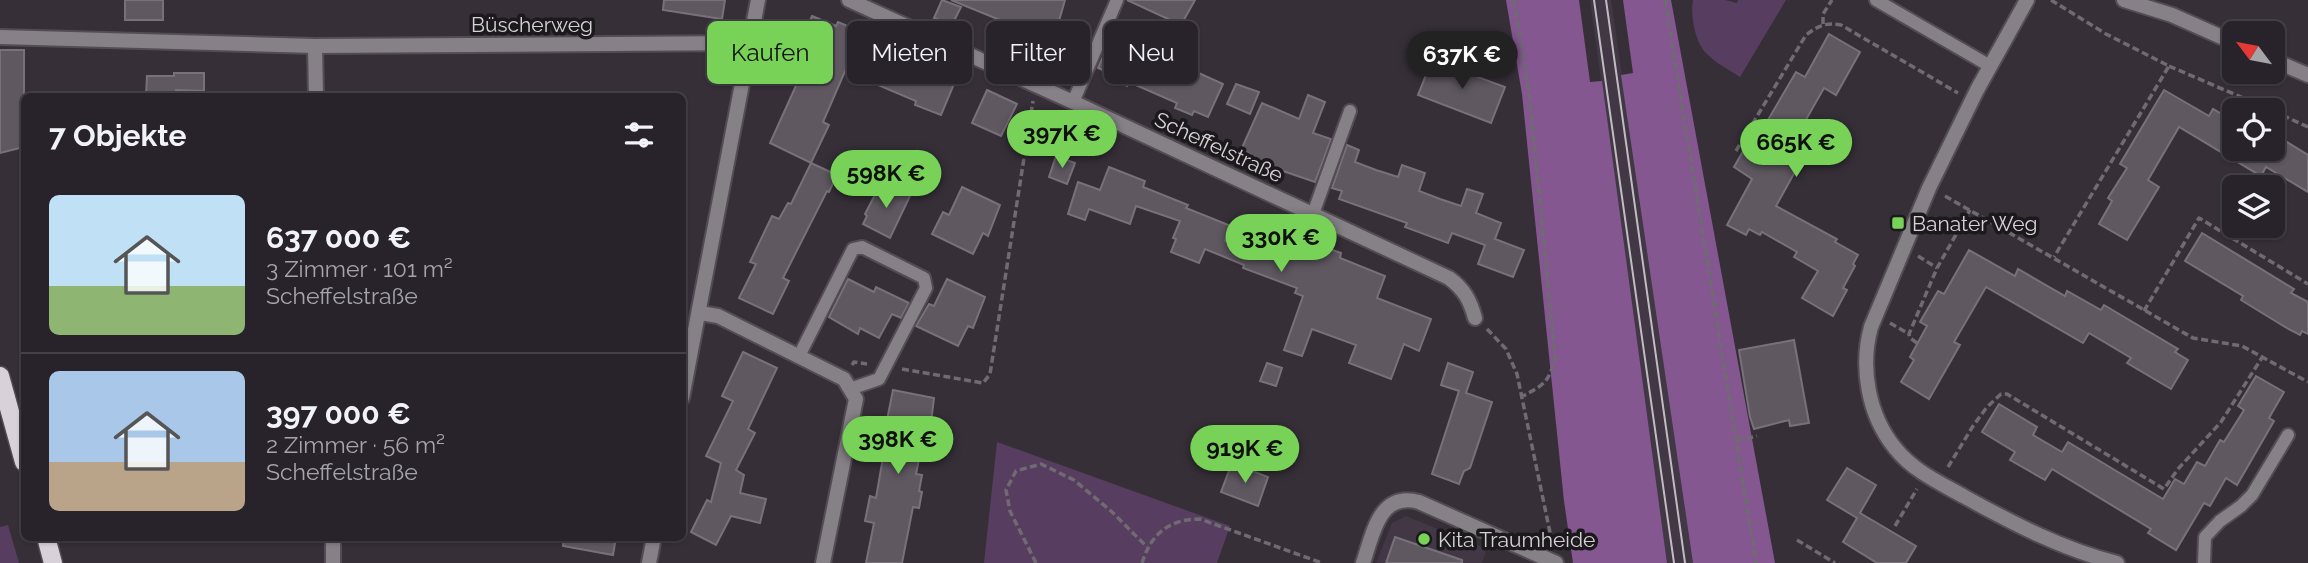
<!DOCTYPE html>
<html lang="de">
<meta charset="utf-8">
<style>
:root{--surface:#28232a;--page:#302b32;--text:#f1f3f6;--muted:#a5a4a8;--line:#444047;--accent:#78d258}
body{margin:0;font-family:Raleway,sans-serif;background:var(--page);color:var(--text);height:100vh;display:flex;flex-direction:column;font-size:26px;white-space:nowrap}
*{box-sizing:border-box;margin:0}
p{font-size:23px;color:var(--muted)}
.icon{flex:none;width:38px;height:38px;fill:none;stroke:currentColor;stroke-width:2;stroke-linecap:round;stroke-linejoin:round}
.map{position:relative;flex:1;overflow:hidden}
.side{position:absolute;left:21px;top:93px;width:665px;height:448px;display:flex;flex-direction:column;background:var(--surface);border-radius:10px;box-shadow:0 2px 5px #0004,0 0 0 2px var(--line)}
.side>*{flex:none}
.hud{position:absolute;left:707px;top:21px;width:665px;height:63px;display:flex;gap:14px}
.needle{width:46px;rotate:302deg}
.controls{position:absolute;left:2222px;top:21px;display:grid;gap:14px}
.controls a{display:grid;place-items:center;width:63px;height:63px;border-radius:10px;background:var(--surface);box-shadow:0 2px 5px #0004,0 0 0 2px var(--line);font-size:35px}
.price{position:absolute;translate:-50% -60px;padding:0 16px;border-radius:24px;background:var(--accent);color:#111;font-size:23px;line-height:46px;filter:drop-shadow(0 2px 4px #0008)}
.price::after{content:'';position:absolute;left:50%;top:42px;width:21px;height:16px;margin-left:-10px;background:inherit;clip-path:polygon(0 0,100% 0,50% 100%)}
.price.current{background:#222;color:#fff}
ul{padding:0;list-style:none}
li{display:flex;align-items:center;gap:21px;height:175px;padding:0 28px}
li+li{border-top:2px solid var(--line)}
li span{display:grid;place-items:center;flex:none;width:196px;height:140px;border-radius:10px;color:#555}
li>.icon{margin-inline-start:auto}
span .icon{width:84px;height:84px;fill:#fffc;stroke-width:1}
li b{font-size:30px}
h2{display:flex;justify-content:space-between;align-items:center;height:84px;padding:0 28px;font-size:30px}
.tag{padding:0 24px;border-radius:10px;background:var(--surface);box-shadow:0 2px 5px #0004,0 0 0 2px var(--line);font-size:24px;line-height:63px}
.tag.current{background:var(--accent);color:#111}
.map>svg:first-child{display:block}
.built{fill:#413745}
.green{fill:#573d5f}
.forest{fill:#845791}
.building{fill:#5f5861;stroke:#78717a;stroke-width:2}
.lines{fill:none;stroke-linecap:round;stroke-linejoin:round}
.service-casing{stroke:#534c54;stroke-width:16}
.minor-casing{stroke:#534c54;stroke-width:18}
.primary-casing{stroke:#534c54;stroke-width:21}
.path{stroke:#706a72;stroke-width:3.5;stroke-dasharray:7 3.5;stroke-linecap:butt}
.service{stroke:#858186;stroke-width:12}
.minor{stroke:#858186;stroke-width:14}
.primary{stroke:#d8d1da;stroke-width:18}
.tram{stroke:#c0bcc1;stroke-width:2}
.poi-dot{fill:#78d258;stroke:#1c191c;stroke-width:2.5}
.labels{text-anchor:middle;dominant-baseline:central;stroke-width:7;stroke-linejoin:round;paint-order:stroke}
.street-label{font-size:21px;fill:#d5d1d6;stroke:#1c191c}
.poi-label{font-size:21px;fill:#d5d1d6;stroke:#1c191c;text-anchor:start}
</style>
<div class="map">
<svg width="2308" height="563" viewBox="0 0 2308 563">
<rect width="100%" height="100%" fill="#362f38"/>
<g class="built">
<path d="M1590 0H1611L1693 563H1667Z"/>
<path d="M1406 516 1487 549 1482 563H1376L1392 523Z"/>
</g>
<g class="green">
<path d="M1693 0H1725L1737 3 1738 0H1786L1740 77C1729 70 1716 63 1707 54 1695 43 1690 15 1693 0Z"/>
<path d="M997 442 1230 526 1217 563H984Z"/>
<path d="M8 525 19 563H0V527Z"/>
</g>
<g class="forest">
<path d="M1506 0H1579L1590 82 1602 81 1667 563H1573L1564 501 1522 94Z"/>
<path d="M1623 0H1671L1775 563H1693L1621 75 1633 73Z"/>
</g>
<g class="building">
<rect x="125" y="0" width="38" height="20"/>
<path d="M664 0H725L722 19 663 10Z"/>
<path d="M942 0 961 7 952 25 934 18Z"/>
<path d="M951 0H1065L1059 21 1057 20 1042 60 1025 54 1032 33Z"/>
<path d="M1127 0H1195L1181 25Z"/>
<path d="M812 16 836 26 838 22 862 32 823 122 829 125 811 163 770 143 809 57 796 52Z"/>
<path d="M1113 34 1223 84 1208 117 1194 111 1192 115 1175 108 1177 103 1129 82 1127 86 1110 78 1112 74 1098 68Z"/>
<path d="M1829 34 1860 52 1836 95 1824 88 1787 153 1801 161 1776 206 1837 239 1835 242 1858 255 1853 264 1855 266 1843 288 1847 290 1833 316 1802 298 1818 271 1794 257 1797 252 1762 232 1760 235 1749 229 1746 235 1727 225 1752 179 1734 167 1753 134 1758 137 1796 72 1805 77Z"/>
<path d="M0 50H24V147L0 153Z"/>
<path d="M1432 60 1505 87 1491 123 1418 95Z"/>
<path d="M933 62 959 72 941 115 915 105 916 101 878 85 887 66 924 83Z"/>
<path d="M174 73H204V91L176 90V96H146L147 76H174Z"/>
<path d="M1236 84 1259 92 1250 114 1227 104Z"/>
<path d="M987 90 1017 104 1001 136 972 123Z"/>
<path d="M2164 90 2209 116 2213 109 2235 122V149H2277L2282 139 2308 155V192L2266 167 2261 176 2179 127 2148 180 2159 187 2127 240 2099 224 2112 201 2108 198 2127 168 2120 164Z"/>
<path d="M1308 95 1325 102 1313 133 1331 139 1315 182 1283 171 1241 150 1262 103 1299 119Z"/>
<path d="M1347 145 1359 150 1355 162 1376 170 1398 177 1402 165 1425 173 1419 191 1440 199 1461 206 1467 189 1483 194 1476 213 1501 223 1495 239 1524 250 1513 277 1478 264 1485 245 1452 233 1448 243 1405 227 1407 223 1339 199 1342 191 1332 188Z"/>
<path d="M1056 156 1075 163 1067 184 1049 177Z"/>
<path d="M811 163 837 175 829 192 827 191 783 278 789 281 773 314 739 298 756 264 750 262 772 216 779 219 788 203 791 204Z"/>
<path d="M1109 167 1145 181 1143 187 1188 205 1186 208 1231 226 1225 241 1260 253 1271 223 1297 233 1295 237 1341 253 1340 258 1385 276 1377 298 1431 319 1419 351 1404 344 1391 379 1349 363 1356 345 1312 329 1302 356 1284 350 1303 296 1295 293 1297 288 1243 268 1244 265 1205 249 1199 263 1171 252 1176 239 1173 238 1180 221 1136 206 1130 224 1089 209 1085 220 1068 214 1078 182 1100 190Z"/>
<path d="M880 185 889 189 890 187 910 196 890 238 863 224 867 216 865 214Z"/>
<path d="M962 187 1000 205 988 236 983 233 973 254 932 234 943 212 949 215Z"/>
<path d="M2202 233 2294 289 2291 293 2308 302V334L2302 331 2300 335 2285 327 2241 300 2243 296 2185 261Z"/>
<path d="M1969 250 2015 276 2018 269 2065 296 2067 291 2101 310 2104 305 2178 349 2175 352 2188 360 2171 389 2127 363 2131 358 2089 333 2083 343 1986 287 1954 342 1960 345 1929 399 1901 382 1914 360 1910 357 1927 326 1920 322 1938 291 1944 294Z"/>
<path d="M848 279 874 292 876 287 909 303 901 318 892 314 879 338 860 328 858 334 829 317Z"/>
<path d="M947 279 985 297 973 328 968 326 958 346 916 326 929 304 934 306Z"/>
<path d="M1794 340 1809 423 1790 426 1789 420 1754 429 1750 417 1739 350Z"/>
<path d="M743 352 777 368 748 429 755 433 736 470 744 475 740 493 766 499 760 523 731 516 716 545 691 532 707 500 711 502 721 463 706 456 733 401 722 396Z"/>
<path d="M1267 363 1282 368 1276 386 1260 381Z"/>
<path d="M1448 363 1473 372 1466 393 1492 402 1470 468 1464 471 1459 484 1432 474 1459 391 1441 385Z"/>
<path d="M2256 376 2284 392 2269 418 2274 421 2237 485 2226 478 2210 506 2204 503 2176 550 2148 533 2151 529 2052 469 2045 480 2010 460 2015 452 1982 432 1999 404 2037 427 2033 435 2062 452 2068 442 2163 499 2175 479 2184 484 2197 462 2205 466 2220 440 2224 442 2244 410 2238 406Z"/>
<path d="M893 390 934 398 930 431 925 430 916 474 922 475 919 491 922 492 919 508 913 507 902 563H866L874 523 865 521 870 496 876 498 885 446 877 444 881 419 887 420Z"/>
<path d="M1232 463 1268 477 1258 506 1221 492Z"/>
<path d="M1847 468 1876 485 1860 513 1916 546 1906 563H1877L1843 542 1857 518 1827 500Z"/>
<path d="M564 537H616L613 555 563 546Z"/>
<path d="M1395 537 1462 560V563H1386Z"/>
</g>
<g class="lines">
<defs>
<g id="service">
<path d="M1876 0 1990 66"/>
<path d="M1073 102 1117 0"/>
<path d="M1313 214 1350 111"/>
<path d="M799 356 853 249 862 247 924 278 926 288 879 379 850 389"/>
<path d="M2204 563 2205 537 2220 521 2241 506 2252 495 2288 435"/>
</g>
<g id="minor">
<path d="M849 0 1073 102 1449 278C1464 289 1470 300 1475 318"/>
<path d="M2027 0 1977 90 1929 188 1871 327C1860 367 1868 415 1895 448 1913 471 1940 483 1965 497 2014 524 2062 549 2117 563"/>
<path d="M2124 0 2172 15 2235 43"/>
<path d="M0 37 315 46 749 43"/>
<path d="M315 46 316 96"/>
<path d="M2273 60 2308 75"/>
<path d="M700 313 718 316 844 379 856 399 823 563"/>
<path d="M682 398 758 0"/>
<path d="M333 563V537"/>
<path d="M649 563 654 537"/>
<path d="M1363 563C1373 534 1379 491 1419 502L1556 563"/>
</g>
<g id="primary">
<path d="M0 376 24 462"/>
<path d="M46 537 53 563"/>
</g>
</defs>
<use href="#service" class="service-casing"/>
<use href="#minor" class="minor-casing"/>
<use href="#primary" class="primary-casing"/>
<g class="path">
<path d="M1514 0 1530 100 1555 358C1549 382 1544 385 1523 396"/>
<path d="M1665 0 1756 563"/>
<path d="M2051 0 2106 34 2169 66 2054 257"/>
<path d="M1823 24V14L1832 0"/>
<path d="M2169 66 2271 110"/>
<path d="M2273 111 2308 127"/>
<path d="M1736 151 1806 35C1818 26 1825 22 1841 25L1958 93"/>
<path d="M1945 196 2193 338 2242 346 2308 382"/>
<path d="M1918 256 1937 268"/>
<path d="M2144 311 2199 218 2308 284"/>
<path d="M1890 323 1909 334"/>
<path d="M1487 329 1506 349 1517 374 1552 542"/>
<path d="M1917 343 1910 338 1909 334 1937 268 1970 210"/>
<path d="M852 365 854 362 867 364"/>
<path d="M902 369 983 383 990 374 1033 101"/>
<path d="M1736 441 1757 436"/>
<path d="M1948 467 1973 426 1987 407 2001 394H2007L2164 489 2178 469 2221 422 2263 356"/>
<path d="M1895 526 1917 489"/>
<path d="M1797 540 1835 563"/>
<path d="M1036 563 1010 511 1006 490 1016 471 1041 464 1074 480 1111 511 1147 547"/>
<path d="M1142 563C1151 534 1169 519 1200 519L1322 563"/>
</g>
<use href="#service" class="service"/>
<use href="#minor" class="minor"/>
<use href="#primary" class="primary"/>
<g class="tram">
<path d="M1594 0 1674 563"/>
<path d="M1606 0 1685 563"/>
</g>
</g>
<g class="poi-dot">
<rect x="1891" y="216" width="14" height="14" rx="3.5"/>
<circle cx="1424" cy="539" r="7"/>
</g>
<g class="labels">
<g class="street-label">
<text x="532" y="24">Büscherweg</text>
<text transform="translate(1219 147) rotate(25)">Scheffelstraße</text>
</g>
<g class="poi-label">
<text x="1912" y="223">Banater Weg</text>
<text x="1438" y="539">Kita Traumheide</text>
</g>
</g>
</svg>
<div class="controls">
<a><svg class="needle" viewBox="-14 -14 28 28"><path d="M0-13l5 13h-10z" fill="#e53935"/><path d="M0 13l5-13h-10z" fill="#a5a4a8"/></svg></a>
<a><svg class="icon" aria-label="locate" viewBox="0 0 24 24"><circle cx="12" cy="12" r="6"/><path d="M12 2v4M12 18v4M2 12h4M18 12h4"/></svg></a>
<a><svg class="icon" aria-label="layers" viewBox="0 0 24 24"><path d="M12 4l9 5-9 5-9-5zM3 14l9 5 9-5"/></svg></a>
</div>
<b class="price current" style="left:1462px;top:91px">637K €</b>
<b class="price" style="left:1062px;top:170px">397K €</b>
<b class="price" style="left:1796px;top:179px">665K €</b>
<b class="price" style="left:886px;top:210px">598K €</b>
<b class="price" style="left:1281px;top:274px">330K €</b>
<b class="price" style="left:898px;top:476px">398K €</b>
<b class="price" style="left:1245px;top:485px">919K €</b>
<div class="hud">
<a class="tag current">Kaufen</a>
<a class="tag">Mieten</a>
<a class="tag">Filter</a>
<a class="tag">Neu</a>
</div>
<section class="side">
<h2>7 Objekte<svg class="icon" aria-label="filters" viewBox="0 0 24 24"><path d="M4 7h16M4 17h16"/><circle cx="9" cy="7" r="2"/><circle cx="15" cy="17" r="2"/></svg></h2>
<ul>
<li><span style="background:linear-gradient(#bfe0f5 65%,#8fb573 0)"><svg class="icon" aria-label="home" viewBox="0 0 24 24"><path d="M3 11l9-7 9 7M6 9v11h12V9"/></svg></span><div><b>637 000 €</b><p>3 Zimmer · 101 m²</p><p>Scheffelstraße</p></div></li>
<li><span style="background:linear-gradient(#a9c7e8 65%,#b9a48a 0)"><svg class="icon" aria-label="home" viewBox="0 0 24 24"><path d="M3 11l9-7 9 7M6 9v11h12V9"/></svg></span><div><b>397 000 €</b><p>2 Zimmer · 56 m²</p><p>Scheffelstraße</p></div></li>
</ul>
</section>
</div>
